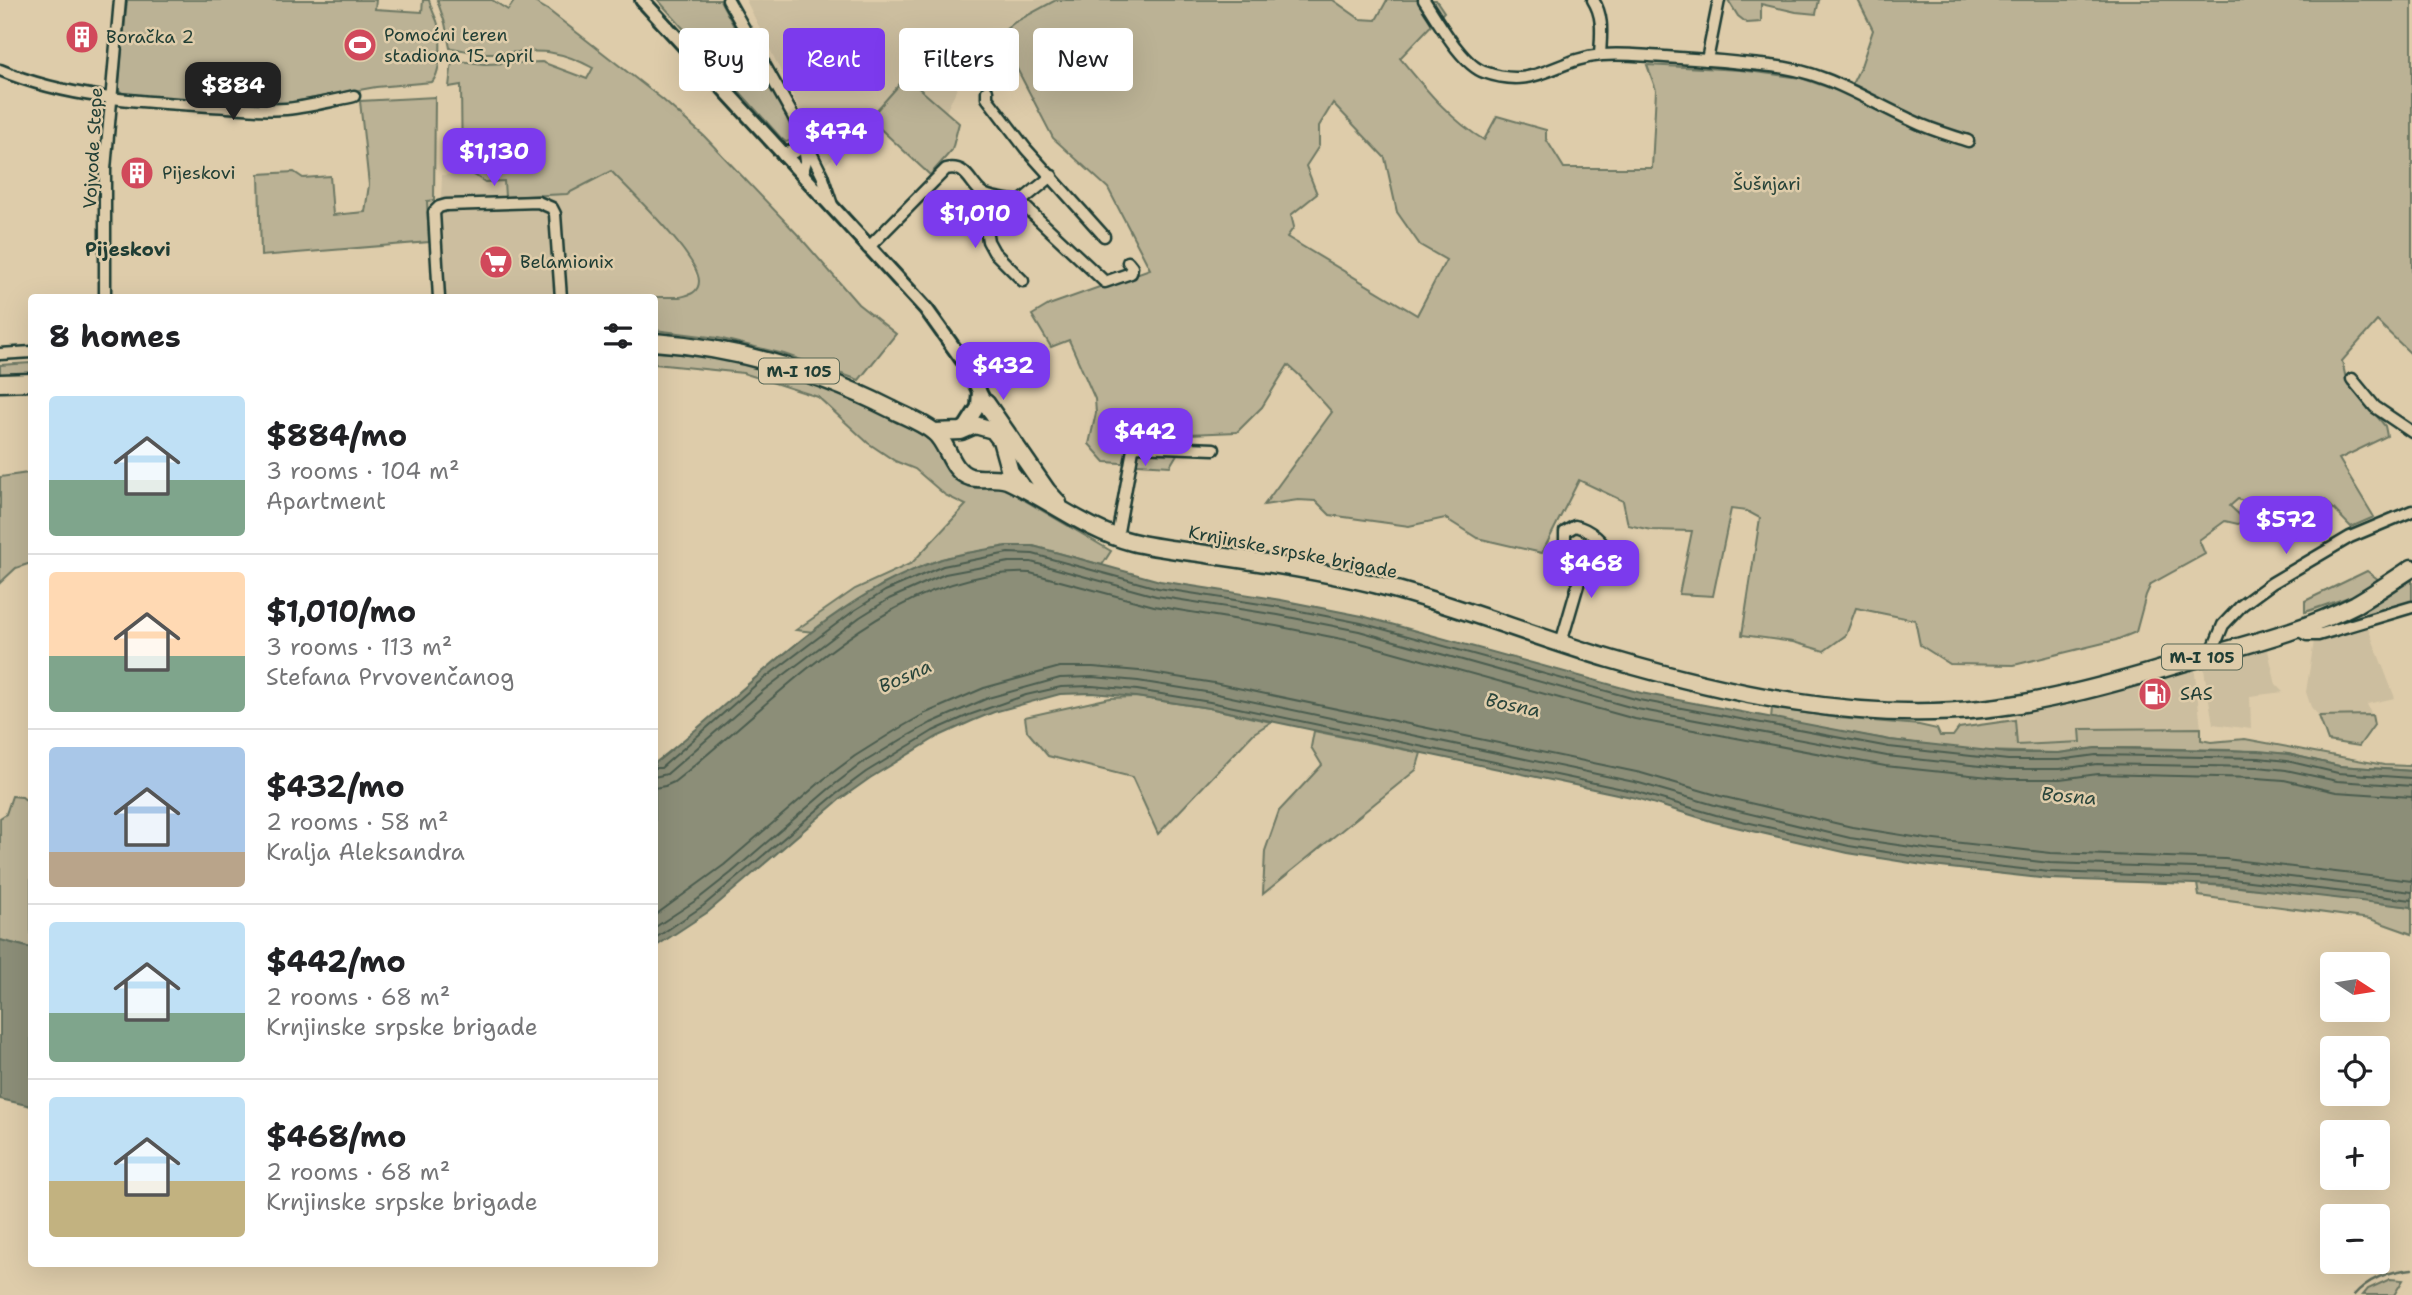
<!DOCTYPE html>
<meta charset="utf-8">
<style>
:root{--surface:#fff;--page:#f2f2f2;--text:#202124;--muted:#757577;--line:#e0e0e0;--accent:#7c3aed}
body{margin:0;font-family:"Shantell Sans",sans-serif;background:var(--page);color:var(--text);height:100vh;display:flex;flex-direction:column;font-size:26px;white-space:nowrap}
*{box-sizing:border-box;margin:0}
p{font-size:23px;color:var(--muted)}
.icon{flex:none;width:38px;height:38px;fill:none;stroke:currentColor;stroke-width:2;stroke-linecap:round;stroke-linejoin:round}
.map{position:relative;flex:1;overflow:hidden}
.details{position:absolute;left:28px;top:294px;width:630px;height:973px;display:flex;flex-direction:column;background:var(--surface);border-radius:7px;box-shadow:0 7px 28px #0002}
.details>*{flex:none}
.guide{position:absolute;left:679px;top:28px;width:665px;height:63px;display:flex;gap:14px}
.needle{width:46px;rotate:102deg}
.buttons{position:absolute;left:2320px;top:952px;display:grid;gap:14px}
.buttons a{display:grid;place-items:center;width:70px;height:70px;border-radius:7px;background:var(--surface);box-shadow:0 7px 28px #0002;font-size:35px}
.price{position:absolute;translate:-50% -60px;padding:0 16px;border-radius:14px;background:var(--accent);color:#fff;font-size:23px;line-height:46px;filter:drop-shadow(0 2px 4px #0008)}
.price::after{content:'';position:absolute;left:50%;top:42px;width:21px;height:16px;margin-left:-10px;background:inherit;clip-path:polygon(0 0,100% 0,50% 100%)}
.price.current{background:#222;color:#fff}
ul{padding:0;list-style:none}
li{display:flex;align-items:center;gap:21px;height:175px;padding:0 21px}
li+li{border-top:2px solid var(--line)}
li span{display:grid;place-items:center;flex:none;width:196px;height:140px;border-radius:7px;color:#555}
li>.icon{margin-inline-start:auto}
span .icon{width:84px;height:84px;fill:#fffc;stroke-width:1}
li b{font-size:30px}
h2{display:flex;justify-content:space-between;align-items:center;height:84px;padding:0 21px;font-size:30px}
.tag{padding:0 24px;border-radius:7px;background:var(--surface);box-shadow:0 7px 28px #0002;font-size:24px;line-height:63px}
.tag.current{background:var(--accent);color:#fff}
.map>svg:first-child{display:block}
.built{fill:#ccbe9f}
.green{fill:#bbb295;stroke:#6d7864;stroke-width:2;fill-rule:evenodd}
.water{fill:#8c8e78;stroke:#606e5d;stroke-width:2}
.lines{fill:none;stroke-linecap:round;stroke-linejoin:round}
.shore{stroke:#4b5d4f;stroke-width:2}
.stream{stroke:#606e5d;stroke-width:2.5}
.minor-casing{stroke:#1f3d34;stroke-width:15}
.tertiary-casing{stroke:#1f3d34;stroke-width:18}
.primary-casing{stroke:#1f3d34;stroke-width:21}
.minor{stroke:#deccaa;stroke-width:10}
.tertiary{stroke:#deccaa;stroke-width:12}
.primary{stroke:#deccaa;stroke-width:16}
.labels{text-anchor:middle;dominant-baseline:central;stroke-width:5;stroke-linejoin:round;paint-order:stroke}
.shield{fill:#deccaa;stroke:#586857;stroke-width:2}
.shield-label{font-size:16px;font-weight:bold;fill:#1f3d34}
.poi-label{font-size:18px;fill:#1f3d34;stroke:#deccaa;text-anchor:start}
.street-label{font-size:18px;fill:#1f3d34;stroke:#deccaa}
.park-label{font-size:18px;fill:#274339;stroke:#deccaa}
.neighbourhood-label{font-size:19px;font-weight:bold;fill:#1f3d34;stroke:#deccaa}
.water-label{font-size:19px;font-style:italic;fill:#2a453b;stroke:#deccaa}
</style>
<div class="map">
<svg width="2412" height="1295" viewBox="0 0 2412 1295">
<rect width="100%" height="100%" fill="#deccaa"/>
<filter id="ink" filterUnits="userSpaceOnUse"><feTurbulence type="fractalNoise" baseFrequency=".0143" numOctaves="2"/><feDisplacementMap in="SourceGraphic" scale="14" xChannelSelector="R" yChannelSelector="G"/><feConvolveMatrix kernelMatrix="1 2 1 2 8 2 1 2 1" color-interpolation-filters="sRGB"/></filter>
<g filter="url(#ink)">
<g class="built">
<path d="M746 0H1056L1015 22 970 60 946 112 906 77 879 117 826 164Z"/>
<path d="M611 171 674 239 688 258 699 282 696 290 692 294 680 297H432L427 201 441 200 442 175 471 173 485 182 504 181 505 197 567 194Z"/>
<path d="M2368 628 2395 698 2367 704 2372 715 2319 716 2311 707 2306 692 2314 641Z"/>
<path d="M2267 646 2276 685 2283 692 2250 696 2251 729 2213 724 2203 664Z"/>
<path d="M2194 665 2201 728 2081 729V742L2017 745 2014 716 2113 690Z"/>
</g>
<g class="green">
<path d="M127 0H376L375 9 422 12 423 0H429C431 8 434 14 437 21 442 35 442 71 432 82L376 87 281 104 128 95 122 93 118 89Z"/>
<path d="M437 0H492L508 10 515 0H531L548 10 662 99 704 136 799 236 858 304 896 334 859 380 784 354 718 338 655 330 654 298 573 297H680C689 295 699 293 699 281 698 256 631 192 611 171L567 194 505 197 504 181 485 182 471 173 462 174 461 85 449 87 452 60 484 64 542 62 587 79 593 68C548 43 530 54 483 53 472 53 461 49 450 48L445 23Z"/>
<path d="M658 0H720C728 15 735 29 744 44 755 63 797 121 794 140L786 142 781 138Z"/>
<path d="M1056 0H1333L1360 19 1376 20 1387 0H1436L1444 12 1400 58C1425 88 1450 120 1484 140L1497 116 1546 130V139L1564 168H1652L1656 90 1647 65 1740 70 1801 78 1847 94 1861 66 1873 30 1858 0H2412V355L2377 321 2342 361 2346 379 2385 426 2387 436 2339 459 2374 517 2351 527 2325 500 2277 526 2263 509 2238 499 2230 506 2245 520 2238 524 2225 521 2199 540 2205 554 2151 584 2146 595 2136 632 2116 640 2014 665 1950 664 1920 645 1915 620 1856 608 1846 635 1824 651 1793 642 1742 635 1760 518 1747 511 1731 509 1713 596 1679 594 1692 531 1651 530 1628 525 1623 501 1579 480 1542 553 1477 538 1445 518 1409 526 1330 515 1316 501 1298 500 1264 505 1332 412 1299 375 1288 365 1262 407 1237 432 1189 434 1170 466 1105 462 1089 444 1096 413 1095 399 1069 340 1051 347 1032 315 1049 305 1150 269 1108 188 1053 138 1013 61 996 37 1015 22ZM1333 103 1385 158 1397 212 1420 245 1446 260 1417 315 1287 237 1294 227 1291 215 1317 194 1306 166 1319 146V126Z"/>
<path d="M1728 0H1819L1816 14 1796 12 1761 4V22L1747 23 1738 16Z"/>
<path d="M906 77 959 123 952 150 930 175 873 122 879 117 876 111Z"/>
<path d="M435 97 434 200 427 201 429 242 261 256 259 174 294 172 303 178 330 176 333 215 365 212 369 185 360 101Z"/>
<path d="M654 352C739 354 823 379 896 421 908 427 923 434 933 443 943 453 948 467 955 480 982 486 995 477 1019 497L1111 551 1102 565 1033 546H1007L941 559 882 585 814 632 796 630 855 589 912 563 966 505 945 495 915 469 895 461 868 443 818 397 743 373 655 364Z"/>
<path d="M31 363V373L0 376V365Z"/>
<path d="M28 473 32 513 31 563 16 568 0 583V477Z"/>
<path d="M2367 571 2379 580 2358 594 2305 612V601Z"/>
<path d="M2412 577V604L2333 627H2325Z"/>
<path d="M1136 697 1209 708 1271 722 1254 733 1158 834 1132 777 1048 756 1027 731 1025 717 1110 698Z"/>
<path d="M1772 708 1839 718 1919 725 1937 729 1940 736H1953L1959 728 2015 720 2017 745 2081 742 2080 729 2201 728V740L2211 742 2245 739 2384 765 2409 766 2412 763V771L2339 766 2288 754 2232 750 2132 748H2096L2059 753 1978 751 1890 740 1771 719Z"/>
<path d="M2372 715 2374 725 2359 746 2328 741 2319 716Z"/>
<path d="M1314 731 1421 753 1416 770 1263 894 1265 851 1279 811 1322 765 1311 747Z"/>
<path d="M12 796 22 797 31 804V948L0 940V818L6 814Z"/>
<path d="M2197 884 2278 890 2412 907V934L2370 919 2199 896Z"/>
<path d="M2390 1279 2403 1280 2394 1295H2363L2368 1289Z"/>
</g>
<g class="water">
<path d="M1007 546H1033L1160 581 1281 600 1362 616 1641 693 1890 740 2008 753H2059L2096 748 2259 751 2288 754 2339 766 2412 771V907L2223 885 2049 879 1923 865 1848 853 1714 822 1636 798 1209 708 1136 697 1092 693 1060 694 994 712 972 721 937 737 870 778 839 800 708 912 655 947V763C744 694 829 597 939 560 960 553 985 550 1007 546Z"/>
<path d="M0 940 31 948V1106L0 1099Z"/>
</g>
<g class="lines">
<g class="shore">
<path d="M654 768H661L669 761 758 683 855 610 885 591 943 566 1008 553 1033 554 1158 588 1280 607 1361 623 1639 700 1889 747 2008 760H2059L2096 755 2259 758 2287 761 2338 773 2412 778"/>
<path d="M654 777 667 774 764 690 860 617 889 599 945 574 1009 562H1031L1156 596 1278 615 1359 631 1637 709 1887 756 2008 769H2060L2097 764 2258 767 2286 770 2337 781 2412 786"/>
<path d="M654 788 665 786 674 782C775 703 890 567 1030 573L1154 606 1276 626 1357 642 1635 719 1885 766 2008 779H2060L2098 774 2257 778 2284 780 2336 792 2412 797"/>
<path d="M654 916 724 865 824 779 855 756 898 729 926 713 984 688 1060 667H1093L1139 671 1214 683 1641 773 1720 796 1852 827 1926 839 2051 853 2225 859 2412 881"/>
<path d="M654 928 698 899 731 873 830 788 861 764 904 738 931 723 988 698 1060 678 1093 677 1138 681 1212 693 1639 783 1718 806 1850 838 1925 849 2050 863 2224 869 2412 892"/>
<path d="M654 939 703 906 835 795 866 772 933 731 969 715 1026 695 1061 687 1092 686 1137 690 1210 702 1637 792 1716 815 1849 846 1923 858 2049 872 2224 878 2412 900"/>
</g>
<path class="stream" d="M2354 1295C2369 1278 2390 1271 2412 1269"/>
<defs>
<g id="minor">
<path d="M728 0 792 114 822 175 833 208"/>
<path d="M1424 0C1437 19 1462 65 1484 72 1537 91 1554 59 1602 55 1623 53 1644 56 1665 57 1701 59 1736 62 1771 66 1826 71 1864 99 1913 121 1931 130 1950 135 1968 141"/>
<path d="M1593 0C1604 17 1601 35 1600 55"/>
<path d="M1707 60 1719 0"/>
<path d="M0 70C66 98 140 102 211 106 235 107 261 111 286 109 309 107 331 101 354 96"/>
<path d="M987 91V98L1026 149 1104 236"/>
<path d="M802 175 806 161 804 147"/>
<path d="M980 192 988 241 994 252 1023 281"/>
<path d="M1020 202 1105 282 1131 273 1132 267 1128 262"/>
<path d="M868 248 946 169C966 164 970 183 981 192 989 199 1009 200 1020 202L1052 176"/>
<path d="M105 298V169L120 0"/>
<path d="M439 298 434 212 439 207 446 205 538 202 552 208 555 214 561 298"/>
<path d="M0 354 32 352"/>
<path d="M2352 379 2375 407 2412 432"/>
<path d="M1117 537 1133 449 1137 446 1214 449"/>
<path d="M2296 629 2307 635H2318L2412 607"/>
<path d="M1561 643 1584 564 1583 560 1569 552 1565 546V532L1575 526C1596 530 1607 550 1620 565"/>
<path d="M2211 654 2223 625 2242 605 2272 583 2350 537 2412 511"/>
</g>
<g id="tertiary">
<path d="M642 0 926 309 966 365 989 411"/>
<path d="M784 155 795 151 803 140"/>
<path d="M964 429 978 407 979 390"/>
</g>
<g id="primary">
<path d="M654 342C737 348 818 372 891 409 904 416 922 422 934 432 949 444 950 471 970 477 981 480 993 476 1007 480 1049 499 1086 530 1132 542 1160 549 1190 551 1219 556 1275 564 1331 573 1386 587 1462 607 1535 637 1610 659 1729 694 1856 722 1981 709 2049 702 2116 683 2182 663 2240 646 2302 632 2356 604 2375 593 2394 580 2412 568"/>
<path d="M0 383 32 382"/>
<path d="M986 403 1047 491 1058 503"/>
<path d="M934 432 961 431 975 425 993 430 1001 440 1010 472 1020 485"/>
</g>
</defs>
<use href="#minor" class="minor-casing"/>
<use href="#tertiary" class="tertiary-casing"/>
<use href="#primary" class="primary-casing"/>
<use href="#minor" class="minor"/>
<use href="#tertiary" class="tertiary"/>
<use href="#primary" class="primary"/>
</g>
</g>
<defs>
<symbol id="building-disc" viewBox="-11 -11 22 22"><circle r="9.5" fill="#d1495b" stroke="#deccaa"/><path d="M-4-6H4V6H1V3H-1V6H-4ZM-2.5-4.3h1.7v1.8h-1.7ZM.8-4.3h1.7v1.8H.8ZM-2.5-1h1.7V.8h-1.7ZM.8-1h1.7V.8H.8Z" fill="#fff"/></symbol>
<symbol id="stadium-disc" viewBox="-11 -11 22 22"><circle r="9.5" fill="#d1495b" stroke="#deccaa"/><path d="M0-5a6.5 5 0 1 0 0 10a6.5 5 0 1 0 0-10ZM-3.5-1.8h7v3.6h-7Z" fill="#fff"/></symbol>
<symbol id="supermarket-disc" viewBox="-11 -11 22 22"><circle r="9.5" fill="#d1495b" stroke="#deccaa"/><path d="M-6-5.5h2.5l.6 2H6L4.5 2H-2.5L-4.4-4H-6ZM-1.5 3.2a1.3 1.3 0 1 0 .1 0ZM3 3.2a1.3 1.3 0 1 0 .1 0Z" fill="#fff"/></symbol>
<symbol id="fuel-disc" viewBox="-11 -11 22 22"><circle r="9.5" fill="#d1495b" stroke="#deccaa"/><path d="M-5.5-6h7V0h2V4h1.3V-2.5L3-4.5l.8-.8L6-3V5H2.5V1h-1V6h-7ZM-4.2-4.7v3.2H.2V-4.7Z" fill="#fff"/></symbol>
</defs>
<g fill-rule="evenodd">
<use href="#building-disc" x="63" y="18" width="38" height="38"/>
<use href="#stadium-disc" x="341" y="26" width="38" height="38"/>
<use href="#building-disc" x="118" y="154" width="38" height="38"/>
<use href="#supermarket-disc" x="477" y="243" width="38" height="38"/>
<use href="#fuel-disc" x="2136" y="675" width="38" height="38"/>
</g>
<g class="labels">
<g class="shield">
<rect x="759" y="358.5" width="80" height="25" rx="5"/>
<rect x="2162" y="644.5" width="80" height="25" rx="5"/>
</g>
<g class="shield-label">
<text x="799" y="371">M-I 105</text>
<text x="2202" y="657">M-I 105</text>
</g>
<g class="poi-label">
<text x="384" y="35">Pomoćni teren<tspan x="384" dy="21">stadiona 15. april</tspan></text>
<text x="106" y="37">Boračka 2</text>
<text x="162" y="173">Pijeskovi</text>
<text x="520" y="262">Belamionix</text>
<text x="2180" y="694">SAS</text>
</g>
<g class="street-label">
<text transform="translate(93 148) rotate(-87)">Vojvode Stepe</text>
<text transform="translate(1293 552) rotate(11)">Krnjinske srpske brigade</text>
</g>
<g class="park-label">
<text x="1767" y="184">Šušnjari</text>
</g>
<g class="neighbourhood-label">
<text x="128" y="249">Pijeskovi</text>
</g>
<g class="water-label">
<text transform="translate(905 676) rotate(-24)">Bosna</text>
<text transform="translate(1513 705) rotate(12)">Bosna</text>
<text transform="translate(2069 796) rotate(5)">Bosna</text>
</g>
</g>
</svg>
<div class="buttons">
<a><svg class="needle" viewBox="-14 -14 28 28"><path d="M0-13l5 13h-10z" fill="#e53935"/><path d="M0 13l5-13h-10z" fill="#757577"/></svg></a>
<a><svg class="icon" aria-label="locate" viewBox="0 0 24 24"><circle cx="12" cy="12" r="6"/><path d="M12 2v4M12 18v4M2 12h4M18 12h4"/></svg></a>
<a>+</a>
<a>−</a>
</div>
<b class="price current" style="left:233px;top:122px">$884</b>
<b class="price" style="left:836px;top:168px">$474</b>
<b class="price" style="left:494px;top:188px">$1,130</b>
<b class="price" style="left:975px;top:250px">$1,010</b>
<b class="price" style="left:1003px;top:402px">$432</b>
<b class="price" style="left:1145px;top:468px">$442</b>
<b class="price" style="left:2286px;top:556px">$572</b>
<b class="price" style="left:1591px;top:600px">$468</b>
<div class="guide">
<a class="tag">Buy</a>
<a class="tag current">Rent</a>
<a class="tag">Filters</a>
<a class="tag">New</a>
</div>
<section class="details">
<h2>8 homes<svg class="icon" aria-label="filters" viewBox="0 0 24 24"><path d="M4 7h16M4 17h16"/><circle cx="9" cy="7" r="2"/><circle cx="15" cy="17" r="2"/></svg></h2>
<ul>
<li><span style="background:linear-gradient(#bfe0f5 60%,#7fa58c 0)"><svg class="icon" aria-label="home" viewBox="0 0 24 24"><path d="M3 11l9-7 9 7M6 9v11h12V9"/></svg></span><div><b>$884/mo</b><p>3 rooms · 104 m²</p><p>Apartment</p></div></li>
<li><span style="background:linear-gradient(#ffd9b3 60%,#7fa58c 0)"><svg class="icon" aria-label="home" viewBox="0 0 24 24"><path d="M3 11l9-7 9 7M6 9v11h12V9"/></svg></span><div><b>$1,010/mo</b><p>3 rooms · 113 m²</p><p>Stefana Prvovenčanog</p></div></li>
<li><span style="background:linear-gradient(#a9c7e8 75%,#b9a48a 0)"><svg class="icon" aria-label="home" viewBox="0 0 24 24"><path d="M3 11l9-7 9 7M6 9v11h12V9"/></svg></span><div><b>$432/mo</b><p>2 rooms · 58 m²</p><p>Kralja Aleksandra</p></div></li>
<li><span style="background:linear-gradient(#bfe0f5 65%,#7fa58c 0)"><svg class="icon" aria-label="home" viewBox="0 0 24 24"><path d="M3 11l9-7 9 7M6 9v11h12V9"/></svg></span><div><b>$442/mo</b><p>2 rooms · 68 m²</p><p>Krnjinske srpske brigade</p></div></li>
<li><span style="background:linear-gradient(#bfe0f5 60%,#c2b280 0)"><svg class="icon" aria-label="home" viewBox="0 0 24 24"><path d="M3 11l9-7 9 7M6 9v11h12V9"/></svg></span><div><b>$468/mo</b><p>2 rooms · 68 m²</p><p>Krnjinske srpske brigade</p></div></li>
</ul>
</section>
</div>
